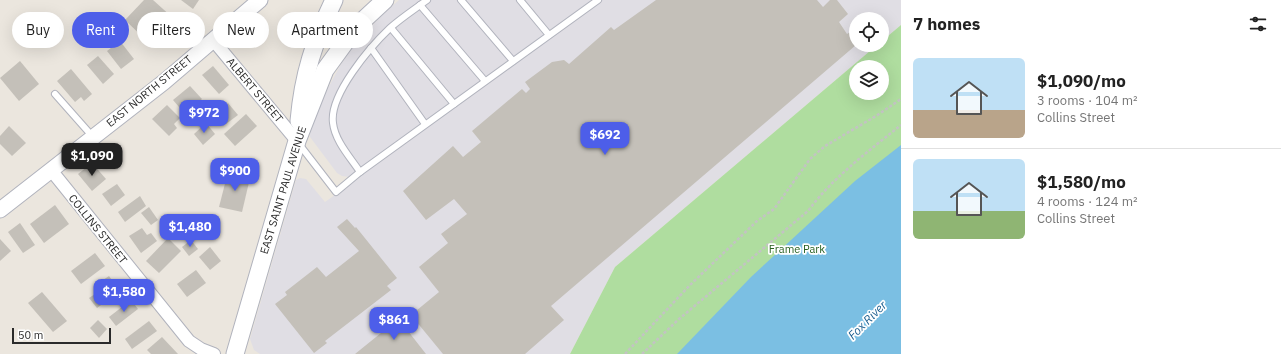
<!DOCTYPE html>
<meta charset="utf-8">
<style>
:root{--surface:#fff;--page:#f6f6f6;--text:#222;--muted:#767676;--line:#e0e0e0;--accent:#4d5ee9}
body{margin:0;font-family:"IBM Plex Sans",sans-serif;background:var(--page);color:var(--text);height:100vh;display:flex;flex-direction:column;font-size:15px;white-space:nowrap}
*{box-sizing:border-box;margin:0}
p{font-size:13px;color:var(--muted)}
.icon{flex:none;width:22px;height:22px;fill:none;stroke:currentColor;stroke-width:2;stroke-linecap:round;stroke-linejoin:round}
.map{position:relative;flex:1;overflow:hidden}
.drawer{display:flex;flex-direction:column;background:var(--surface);width:380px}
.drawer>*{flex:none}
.banner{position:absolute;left:12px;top:12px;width:380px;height:36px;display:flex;gap:8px}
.controls{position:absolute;left:849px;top:12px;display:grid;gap:8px}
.controls a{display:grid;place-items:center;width:40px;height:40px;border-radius:50%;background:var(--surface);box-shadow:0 4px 16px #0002;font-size:20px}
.scale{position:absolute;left:12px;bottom:10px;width:99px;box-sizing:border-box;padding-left:4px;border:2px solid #2a2a2a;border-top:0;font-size:11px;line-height:14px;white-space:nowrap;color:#2a2a2a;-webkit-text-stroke:3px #fff;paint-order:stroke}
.price{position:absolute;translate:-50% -34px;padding:0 9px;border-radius:8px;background:var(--accent);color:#fff;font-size:13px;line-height:26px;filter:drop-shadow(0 1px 2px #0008)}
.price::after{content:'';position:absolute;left:50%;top:24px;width:12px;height:9px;margin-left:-6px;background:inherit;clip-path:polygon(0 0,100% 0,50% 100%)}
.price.active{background:#222;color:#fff}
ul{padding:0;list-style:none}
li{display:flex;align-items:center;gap:12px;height:100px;padding:0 12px}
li+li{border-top:1px solid var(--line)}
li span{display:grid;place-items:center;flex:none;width:112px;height:80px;border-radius:6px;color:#555}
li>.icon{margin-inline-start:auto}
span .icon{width:48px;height:48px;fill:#fffc;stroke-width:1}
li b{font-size:17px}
h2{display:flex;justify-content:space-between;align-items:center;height:48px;padding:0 12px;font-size:17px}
.chip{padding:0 14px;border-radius:18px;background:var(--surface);box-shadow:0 4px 16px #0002;font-size:14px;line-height:36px}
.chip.active{background:var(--accent);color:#fff}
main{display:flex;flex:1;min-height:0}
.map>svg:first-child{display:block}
.industrial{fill:#e0dee4}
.green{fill:#afdd9f;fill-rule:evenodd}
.water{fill:#7bbfe3}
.building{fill:#c4c0b9}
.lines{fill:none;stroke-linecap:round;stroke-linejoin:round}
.service-casing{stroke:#b1b3bd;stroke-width:8}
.minor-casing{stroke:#b1b3bd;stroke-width:14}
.tertiary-casing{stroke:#b1b3bd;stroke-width:17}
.secondary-casing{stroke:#b1b3bd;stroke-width:19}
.path{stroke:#c3c3c3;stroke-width:2.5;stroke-dasharray:3 2;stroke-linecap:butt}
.service{stroke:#fff;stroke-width:6}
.minor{stroke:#fff;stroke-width:12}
.tertiary{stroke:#fff;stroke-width:15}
.secondary{stroke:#fff;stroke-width:17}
.labels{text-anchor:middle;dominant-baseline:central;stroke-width:3.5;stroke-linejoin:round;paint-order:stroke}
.street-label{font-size:11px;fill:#2a2a2a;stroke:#fff}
.park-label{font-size:11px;fill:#296121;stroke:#fff}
.water-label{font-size:12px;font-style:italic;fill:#1a5e8f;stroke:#fff}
</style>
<main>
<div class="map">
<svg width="901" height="354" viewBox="0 0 901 354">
<rect width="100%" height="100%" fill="#ebe6de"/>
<path class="industrial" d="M399 0H901V25L882 41V19H856V45H877L615 267 570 354H260L254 350 250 339 296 180 300 178 306 179 325 202 353 182 349 177 342 176 337 173 310 137V131L320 103 341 64 355 44 381 16Z"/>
<path class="green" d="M901 25V354H570L615 267 877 45H882V41ZM856 67H882V93H856Z"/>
<path class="water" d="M901 145V354H677L751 277 855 181Z"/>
<g class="building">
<path d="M144 0H153L173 18 149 43 125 20Z"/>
<path d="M181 0H199L193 9Z"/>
<path d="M656 0H817L823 7 830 0H837L848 14 839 22 847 34 856 28V45L551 306 564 320 525 354H443L411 315 439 292 419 267 448 243 441 234 467 214 454 199 426 220 403 191 453 146 463 157 481 142 472 131 522 89 526 93 530 89 525 82 552 62 564 60 569 64 611 27 614 30Z"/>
<path d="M120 41 134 59 121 69 107 51Z"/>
<path d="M98 56 114 74 103 84 87 65Z"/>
<path d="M20 61 39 84 19 101 0 78Z"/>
<path d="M213 66 229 85 219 94 202 75Z"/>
<path d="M71 69 92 94 84 101 81 97 75 102 57 81Z"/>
<path d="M190 86 202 99 185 114 173 100Z"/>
<path d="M228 103 238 115 226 124 216 112Z"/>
<path d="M167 105 180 118 174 124 177 128 169 136 152 119Z"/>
<path d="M246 114 257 126 235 146 224 134Z"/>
<path d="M206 123 215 134 203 145 194 134Z"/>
<path d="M9 126 26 143 12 156 0 144V136Z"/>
<path d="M92 163 106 179 92 191 78 174Z"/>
<path d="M228 172 250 178 242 212 219 207Z"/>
<path d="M117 184 125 195 111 206 102 194Z"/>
<path d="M140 196 146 206 125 222 118 212Z"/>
<path d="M55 205 69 224 44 243 30 224Z"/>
<path d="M149 207 158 220 151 225 141 213Z"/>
<path d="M347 219 355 228 356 227 397 278 387 286 391 290 325 341 327 343 314 353 275 304 287 295 285 292 317 267 326 277 359 251 337 227Z"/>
<path d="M20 223 35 245 23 253 8 232Z"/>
<path d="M142 228 147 235 151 233 157 241 141 253 129 236Z"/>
<path d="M168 238 181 251 159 273 146 261Z"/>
<path d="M0 239 11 251 0 261Z"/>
<path d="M191 240 198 249 189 256 182 247Z"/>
<path d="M210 247 221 261 210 270 199 257Z"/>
<path d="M95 253 105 266 81 284 71 271Z"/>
<path d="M196 270 206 283 187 297 177 284Z"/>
<path d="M109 276 120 291 97 308 89 298 101 290 97 284Z"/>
<path d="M42 292 67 321 53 332 28 303Z"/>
<path d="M131 300 138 309 116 326 109 317Z"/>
<path d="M402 316 411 328 408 331 426 354H355Z"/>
<path d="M98 320 107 329 99 338 90 328Z"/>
<path d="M149 321 157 331 132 349 125 339Z"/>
<path d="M162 337 178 354H151L147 350Z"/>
</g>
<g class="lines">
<defs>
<g id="service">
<path d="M461 0 513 61"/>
<path d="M520 0 549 35"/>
<path d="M420 5 485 81"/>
<path d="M391 28 454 104"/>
<path d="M371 48 425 124"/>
<path d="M55 94 93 137"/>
<path d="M299 144 336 192 360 172 598 0"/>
<path d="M360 172C350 157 335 141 333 123 329 95 370 47 390 28 401 18 415 9 427 0"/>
</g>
<g id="minor">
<path d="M213 40 297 141"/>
<path d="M51 170 189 341 201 349 214 354"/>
</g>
<path id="tertiary" d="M0 210 164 82 260 0"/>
<g id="secondary">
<path d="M299 121C303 75 314 41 334 0"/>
<path d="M235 354 297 141 325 70 357 26 385 0"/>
</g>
</defs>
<use href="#service" class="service-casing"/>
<use href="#minor" class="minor-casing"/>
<use href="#tertiary" class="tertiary-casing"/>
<use href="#secondary" class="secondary-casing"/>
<g class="path">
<path d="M625 354 690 285 757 221 774 209 810 159 825 146 876 116 901 99"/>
<path d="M642 354 679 319 808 211C832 178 870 150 901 125"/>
</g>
<use href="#service" class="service"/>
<use href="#minor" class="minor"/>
<use href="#tertiary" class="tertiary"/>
<use href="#secondary" class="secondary"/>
</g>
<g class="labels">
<g class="street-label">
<text transform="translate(255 90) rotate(50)">ALBERT STREET</text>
<text transform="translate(149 91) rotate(-39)">EAST NORTH STREET</text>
<text transform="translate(283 190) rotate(-73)">EAST SAINT PAUL AVENUE</text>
<text transform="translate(98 229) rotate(51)">COLLINS STREET</text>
</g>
<g class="park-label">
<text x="797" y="249">Frame Park</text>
</g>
<g class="water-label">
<text transform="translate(867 320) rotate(-45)">Fox River</text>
</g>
</g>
</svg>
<div class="controls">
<a><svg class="icon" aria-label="locate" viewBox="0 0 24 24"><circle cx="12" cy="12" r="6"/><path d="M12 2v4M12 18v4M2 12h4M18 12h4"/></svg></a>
<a><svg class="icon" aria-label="layers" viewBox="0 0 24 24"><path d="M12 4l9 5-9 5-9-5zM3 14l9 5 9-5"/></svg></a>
</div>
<div class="scale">50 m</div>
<b class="price" style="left:204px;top:134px">$972</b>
<b class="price" style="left:605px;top:156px">$692</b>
<b class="price active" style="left:92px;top:177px">$1,090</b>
<b class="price" style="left:235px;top:192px">$900</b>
<b class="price" style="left:190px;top:248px">$1,480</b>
<b class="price" style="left:124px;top:313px">$1,580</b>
<b class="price" style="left:394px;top:341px">$861</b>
<div class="banner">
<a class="chip">Buy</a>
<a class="chip active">Rent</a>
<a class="chip">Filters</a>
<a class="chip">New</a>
<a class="chip">Apartment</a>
</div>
</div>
<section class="drawer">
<h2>7 homes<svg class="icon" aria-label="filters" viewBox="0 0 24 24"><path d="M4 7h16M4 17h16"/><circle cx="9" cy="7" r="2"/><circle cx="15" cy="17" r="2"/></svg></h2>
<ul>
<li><span style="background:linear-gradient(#bfe0f5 65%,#b9a48a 0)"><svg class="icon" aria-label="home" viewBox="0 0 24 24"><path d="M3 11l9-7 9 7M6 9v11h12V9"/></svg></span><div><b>$1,090/mo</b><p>3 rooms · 104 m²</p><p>Collins Street</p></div></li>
<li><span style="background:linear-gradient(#bfe0f5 65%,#8fb573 0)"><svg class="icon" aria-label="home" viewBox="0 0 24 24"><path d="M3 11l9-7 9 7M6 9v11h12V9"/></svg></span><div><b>$1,580/mo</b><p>4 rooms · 124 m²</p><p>Collins Street</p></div></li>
</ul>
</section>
</main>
